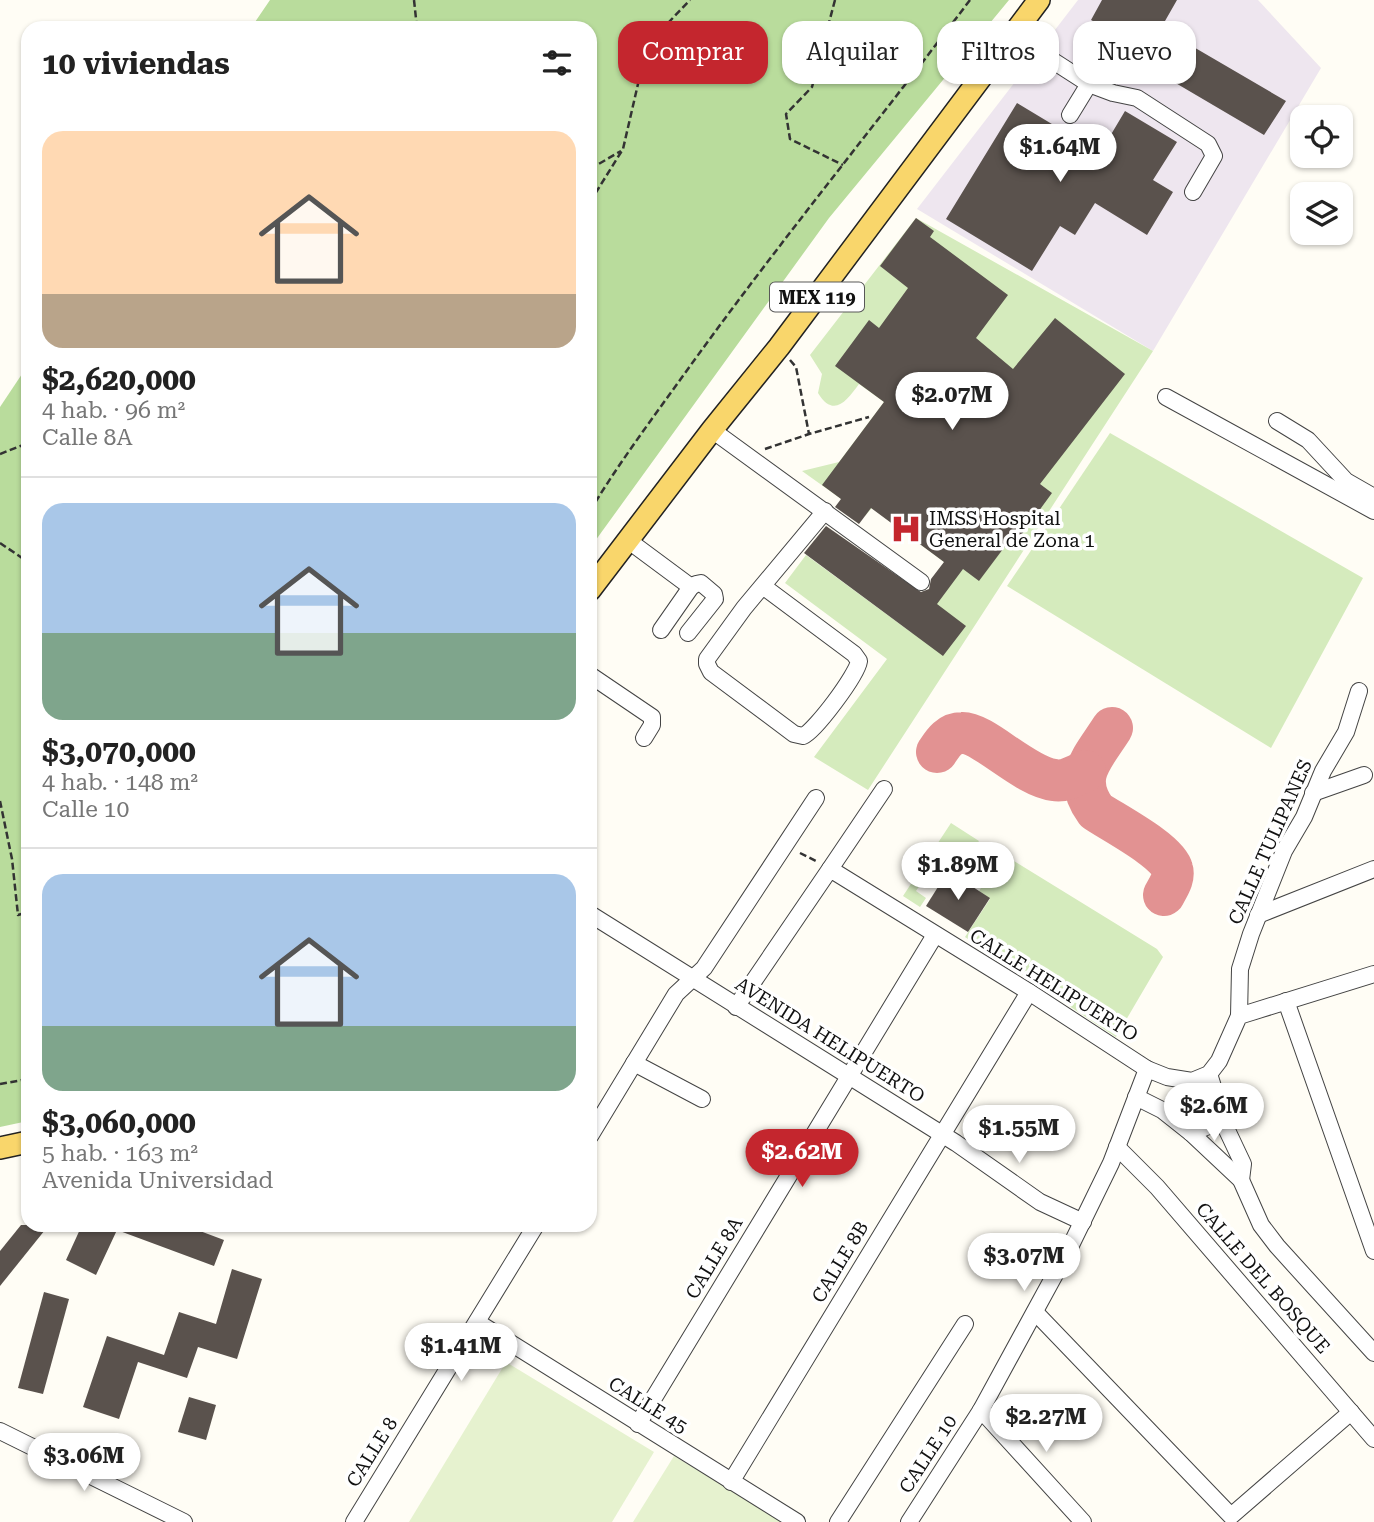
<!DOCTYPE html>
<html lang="es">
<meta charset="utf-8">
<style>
:root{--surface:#fff;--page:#f6f6f6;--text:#222;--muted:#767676;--line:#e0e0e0;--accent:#c4262e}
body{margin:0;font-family:"Roboto Serif",serif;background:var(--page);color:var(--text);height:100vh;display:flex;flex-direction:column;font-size:26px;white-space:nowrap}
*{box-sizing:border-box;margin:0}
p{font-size:23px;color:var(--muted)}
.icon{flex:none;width:38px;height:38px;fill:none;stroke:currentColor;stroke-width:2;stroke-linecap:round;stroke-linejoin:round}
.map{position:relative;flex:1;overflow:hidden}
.sheet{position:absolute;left:21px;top:21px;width:576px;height:1211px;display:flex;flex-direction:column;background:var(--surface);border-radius:21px;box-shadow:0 2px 5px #0004}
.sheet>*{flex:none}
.banner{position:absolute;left:618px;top:21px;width:651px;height:63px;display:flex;gap:14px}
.tools{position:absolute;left:1290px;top:105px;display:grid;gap:14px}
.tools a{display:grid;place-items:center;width:63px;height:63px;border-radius:14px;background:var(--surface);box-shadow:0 2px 5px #0004;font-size:35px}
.price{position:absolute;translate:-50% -60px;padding:0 16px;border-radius:24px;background:#fff;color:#222;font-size:23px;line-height:46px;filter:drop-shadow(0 2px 4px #0008)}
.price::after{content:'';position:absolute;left:50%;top:42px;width:21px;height:16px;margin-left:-10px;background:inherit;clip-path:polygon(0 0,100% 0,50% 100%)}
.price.selected{background:var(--accent);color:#fff}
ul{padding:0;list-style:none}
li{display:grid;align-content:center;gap:14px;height:371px;padding:0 21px}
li+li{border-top:2px solid var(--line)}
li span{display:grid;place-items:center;height:217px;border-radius:21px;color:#555}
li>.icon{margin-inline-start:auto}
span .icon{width:126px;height:126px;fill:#fffc;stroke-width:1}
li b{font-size:30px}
h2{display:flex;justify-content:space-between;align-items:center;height:84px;padding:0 21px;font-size:30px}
.pill{padding:0 24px;border-radius:21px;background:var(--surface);box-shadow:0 2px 5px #0004;font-size:24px;line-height:63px}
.pill.selected{background:var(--accent);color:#fff}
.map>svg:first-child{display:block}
.industrial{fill:#eee6ef}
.green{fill:#d5ebbd}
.forest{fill:#b9dc9c}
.pitch{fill:#e6f2cf}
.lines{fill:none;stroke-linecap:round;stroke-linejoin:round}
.taxiway{stroke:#e29292;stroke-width:42}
.building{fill:#5a524d}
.minor-casing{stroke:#444;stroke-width:18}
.major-casing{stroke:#222;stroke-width:24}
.path{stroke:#333;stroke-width:2.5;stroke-dasharray:7 3.5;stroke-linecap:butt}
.minor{stroke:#fff;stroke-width:16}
.major{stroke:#f9d66b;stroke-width:21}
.labels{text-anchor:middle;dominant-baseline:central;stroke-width:7;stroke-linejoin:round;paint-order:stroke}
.shield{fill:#fff;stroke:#585858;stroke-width:2}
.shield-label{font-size:18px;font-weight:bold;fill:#111}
.poi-label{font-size:19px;fill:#111;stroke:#fff;text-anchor:start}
.street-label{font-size:19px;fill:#111;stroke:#fff}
</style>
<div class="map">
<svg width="1374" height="1522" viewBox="0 0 1374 1522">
<rect width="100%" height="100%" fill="#fffdf5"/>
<path class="industrial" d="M1078 0H1258L1321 68 1153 351 917 209Z"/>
<g class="green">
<path d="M916 218 1153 351 868 790 814 757 887 659 785 583 806 555 912 633C932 610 948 594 944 562L872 508 865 516 802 471 839 462 884 402 859 384C847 400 834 419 818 393L822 374 810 355Z"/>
<path d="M1110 433 1363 578 1271 748 1007 586Z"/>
<path d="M951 823 979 841 958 874 935 861 916 891 926 898 920 907 903 896Z"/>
<path d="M1014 861 1157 949 1163 957 1116 1037 965 937 990 899 979 891 995 867 1006 873Z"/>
</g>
<g class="forest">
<path d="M270 0H1009L829 218 590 548V28H251Z"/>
<path d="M28 365V1121L0 1127V407Z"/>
</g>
<g class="pitch">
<path d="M506 1362 654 1452 612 1522H409Z"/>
<path d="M674 1456 784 1522H633Z"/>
</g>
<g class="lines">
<g class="taxiway">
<path d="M1112 728C1093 758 1071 777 1096 811 1112 822 1168 851 1172 869 1175 878 1168 887 1164 895"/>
<path d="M937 752C943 743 949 733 962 733 983 732 1025 777 1054 780 1065 782 1075 776 1085 771"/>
</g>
</g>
<g class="building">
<path d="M1102 0H1177L1161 28 1286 101 1264 135 1094 35 1100 25 1091 20Z"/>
<path d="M1017 103 1100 153 1125 111 1177 142 1153 180 1173 192 1147 235 1095 203 1075 235 1060 226 1032 271 946 219Z"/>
<path d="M916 218 934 231 930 237 1008 295 976 338 1013 369 1055 318 1125 374 1040 484 1052 493 1014 545 1009 541 979 581 963 569 937 604 966 626 943 656 804 553 826 526 921 592 929 589 931 579 944 562 871 508 859 524 835 507 841 499 822 485 884 402 835 366 869 320 879 328 908 288 880 266Z"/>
<path d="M948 871 990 898 968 932 926 906Z"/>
<path d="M21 1225H49L0 1286V1251Z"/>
<path d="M82 1225H184L224 1240 214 1266 117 1230 96 1275 66 1260Z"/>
<path d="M232 1269 262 1279 237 1359 198 1347 187 1378 138 1362 119 1419 83 1407 107 1336 164 1355 179 1312 216 1324Z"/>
<path d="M44 1292 69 1299 43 1394 18 1388Z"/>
<path d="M189 1397 216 1405 206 1440 178 1432Z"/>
</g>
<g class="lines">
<defs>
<g id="minor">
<path d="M1013 35 1089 84 1113 93 1137 98 1208 144 1214 156 1193 192"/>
<path d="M1070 115 1089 84"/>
<path d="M1166 397 1374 511"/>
<path d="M1277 421 1308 440 1346 481 1374 497"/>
<path d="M712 430 921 582"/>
<path d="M629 541 691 587"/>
<path d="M764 587 854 654 859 661C857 675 815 731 803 736L794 734 711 672 707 664V659L744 608 825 511"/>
<path d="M661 630 691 587 696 584 701 583 714 594 715 599 688 633"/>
<path d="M590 675 652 717V725L644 738"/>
<path d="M1313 793 1364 775"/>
<path d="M830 869 884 789"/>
<path d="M590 914 956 1143 1040 1202 1083 1222"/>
<path d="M1258 915 1374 869"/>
<path d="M1286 1001 1374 1251"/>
<path d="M736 1007 830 869 1029 992 1147 1069 1167 1077 1192 1081 1209 1074 1219 1061 1239 1016 1374 974"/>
<path d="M1239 1016 1240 969 1251 934 1284 851 1304 817 1323 771 1346 732 1359 691"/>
<path d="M634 1063 702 1099"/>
<path d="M1209 1074 1226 1128 1243 1164 1241 1180"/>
<path d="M1136 1097 1162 1110 1191 1133 1241 1180 1261 1225 1277 1246 1374 1353"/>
<path d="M1191 1133 1224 1120"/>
<path d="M590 1136 676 994 704 968 816 798"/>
<path d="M1117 1147 1157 1187 1374 1439"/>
<path d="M1035 1312 1231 1516 1351 1412"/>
<path d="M477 1322 797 1522"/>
<path d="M981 1410 1083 1522"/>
<path d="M638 1424 935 935"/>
<path d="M0 1431 184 1522"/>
<path d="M731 1482 1029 992"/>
<path d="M354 1522 536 1225"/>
<path d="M838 1522 965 1324"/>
<path d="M909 1522 981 1410 1071 1245 1111 1163 1147 1069"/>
</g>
<g id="major">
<path d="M590 590 712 430 779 347 1039 0"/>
<path d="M0 1148 28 1142"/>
</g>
</defs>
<use href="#minor" class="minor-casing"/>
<use href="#major" class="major-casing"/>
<g class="path">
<path d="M414 0 417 28"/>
<path d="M835 0 812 87 786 114 790 139 843 165"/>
<path d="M590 169 621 151"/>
<path d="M590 202 623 149 647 45 690 0"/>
<path d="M790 360 796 367 809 434"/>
<path d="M765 449 809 434 869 417"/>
<path d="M0 454 28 443"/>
<path d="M590 511C617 466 649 423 680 380 773 250 874 127 970 0"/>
<path d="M0 543 28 562"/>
<path d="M0 801 12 859 18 915 28 912"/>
<path d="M800 853 816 861"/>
<path d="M0 1084 28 1079"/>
</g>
<use href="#minor" class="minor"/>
<use href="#major" class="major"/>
</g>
<defs>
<symbol id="hospital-bare" viewBox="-9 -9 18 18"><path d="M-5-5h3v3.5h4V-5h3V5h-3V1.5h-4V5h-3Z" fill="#c4262e" stroke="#fff" stroke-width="2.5" paint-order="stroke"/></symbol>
</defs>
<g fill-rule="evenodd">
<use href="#hospital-bare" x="884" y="507" width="44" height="44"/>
</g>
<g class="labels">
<rect class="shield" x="770" y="282.5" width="94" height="29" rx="5"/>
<g class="shield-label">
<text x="817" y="297">MEX 119</text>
</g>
<g class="poi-label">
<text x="929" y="518">IMSS Hospital<tspan x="929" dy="22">General de Zona 1</tspan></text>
</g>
<g class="street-label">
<text transform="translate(1270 842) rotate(-66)">CALLE TULIPANES</text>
<text transform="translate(1054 985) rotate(32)">CALLE HELIPUERTO</text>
<text transform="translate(830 1040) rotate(32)">AVENIDA HELIPUERTO</text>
<text transform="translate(714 1258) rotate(-59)">CALLE 8A</text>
<text transform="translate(840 1262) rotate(-59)">CALLE 8B</text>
<text transform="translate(1263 1278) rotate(49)">CALLE DEL BOSQUE</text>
<text transform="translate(648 1405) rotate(32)">CALLE 45</text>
<text transform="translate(372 1452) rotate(-58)">CALLE 8</text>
<text transform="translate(928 1454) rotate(-57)">CALLE 10</text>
</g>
</g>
</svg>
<div class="tools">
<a><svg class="icon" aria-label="locate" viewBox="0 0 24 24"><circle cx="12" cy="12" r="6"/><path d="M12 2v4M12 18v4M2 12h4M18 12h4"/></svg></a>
<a><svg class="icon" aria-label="layers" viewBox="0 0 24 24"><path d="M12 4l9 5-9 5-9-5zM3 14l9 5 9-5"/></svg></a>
</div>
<b class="price" style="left:1060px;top:184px">$1.64M</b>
<b class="price" style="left:952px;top:432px">$2.07M</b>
<b class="price" style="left:958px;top:902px">$1.89M</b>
<b class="price" style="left:1214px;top:1143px">$2.6M</b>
<b class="price" style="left:1019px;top:1165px">$1.55M</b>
<b class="price selected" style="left:802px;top:1189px">$2.62M</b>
<b class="price" style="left:1024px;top:1293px">$3.07M</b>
<b class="price" style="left:461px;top:1383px">$1.41M</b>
<b class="price" style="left:1046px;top:1454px">$2.27M</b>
<b class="price" style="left:84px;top:1493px">$3.06M</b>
<div class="banner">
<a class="pill selected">Comprar</a>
<a class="pill">Alquilar</a>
<a class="pill">Filtros</a>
<a class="pill">Nuevo</a>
</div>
<section class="sheet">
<h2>10 viviendas<svg class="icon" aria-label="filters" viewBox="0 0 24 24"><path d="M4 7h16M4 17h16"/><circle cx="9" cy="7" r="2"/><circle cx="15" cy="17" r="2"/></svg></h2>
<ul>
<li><span style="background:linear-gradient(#ffd9b3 75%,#b9a48a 0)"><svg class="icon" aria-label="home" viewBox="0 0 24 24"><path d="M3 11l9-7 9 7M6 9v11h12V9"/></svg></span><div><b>$2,620,000</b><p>4 hab. · 96 m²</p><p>Calle 8A</p></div></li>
<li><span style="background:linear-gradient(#a9c7e8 60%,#7fa58c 0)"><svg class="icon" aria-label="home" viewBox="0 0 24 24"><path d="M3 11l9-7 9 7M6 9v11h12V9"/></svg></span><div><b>$3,070,000</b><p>4 hab. · 148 m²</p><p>Calle 10</p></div></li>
<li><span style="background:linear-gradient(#a9c7e8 70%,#7fa58c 0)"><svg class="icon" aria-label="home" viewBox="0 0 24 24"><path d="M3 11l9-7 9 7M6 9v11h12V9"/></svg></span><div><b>$3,060,000</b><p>5 hab. · 163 m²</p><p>Avenida Universidad</p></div></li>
</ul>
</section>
</div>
